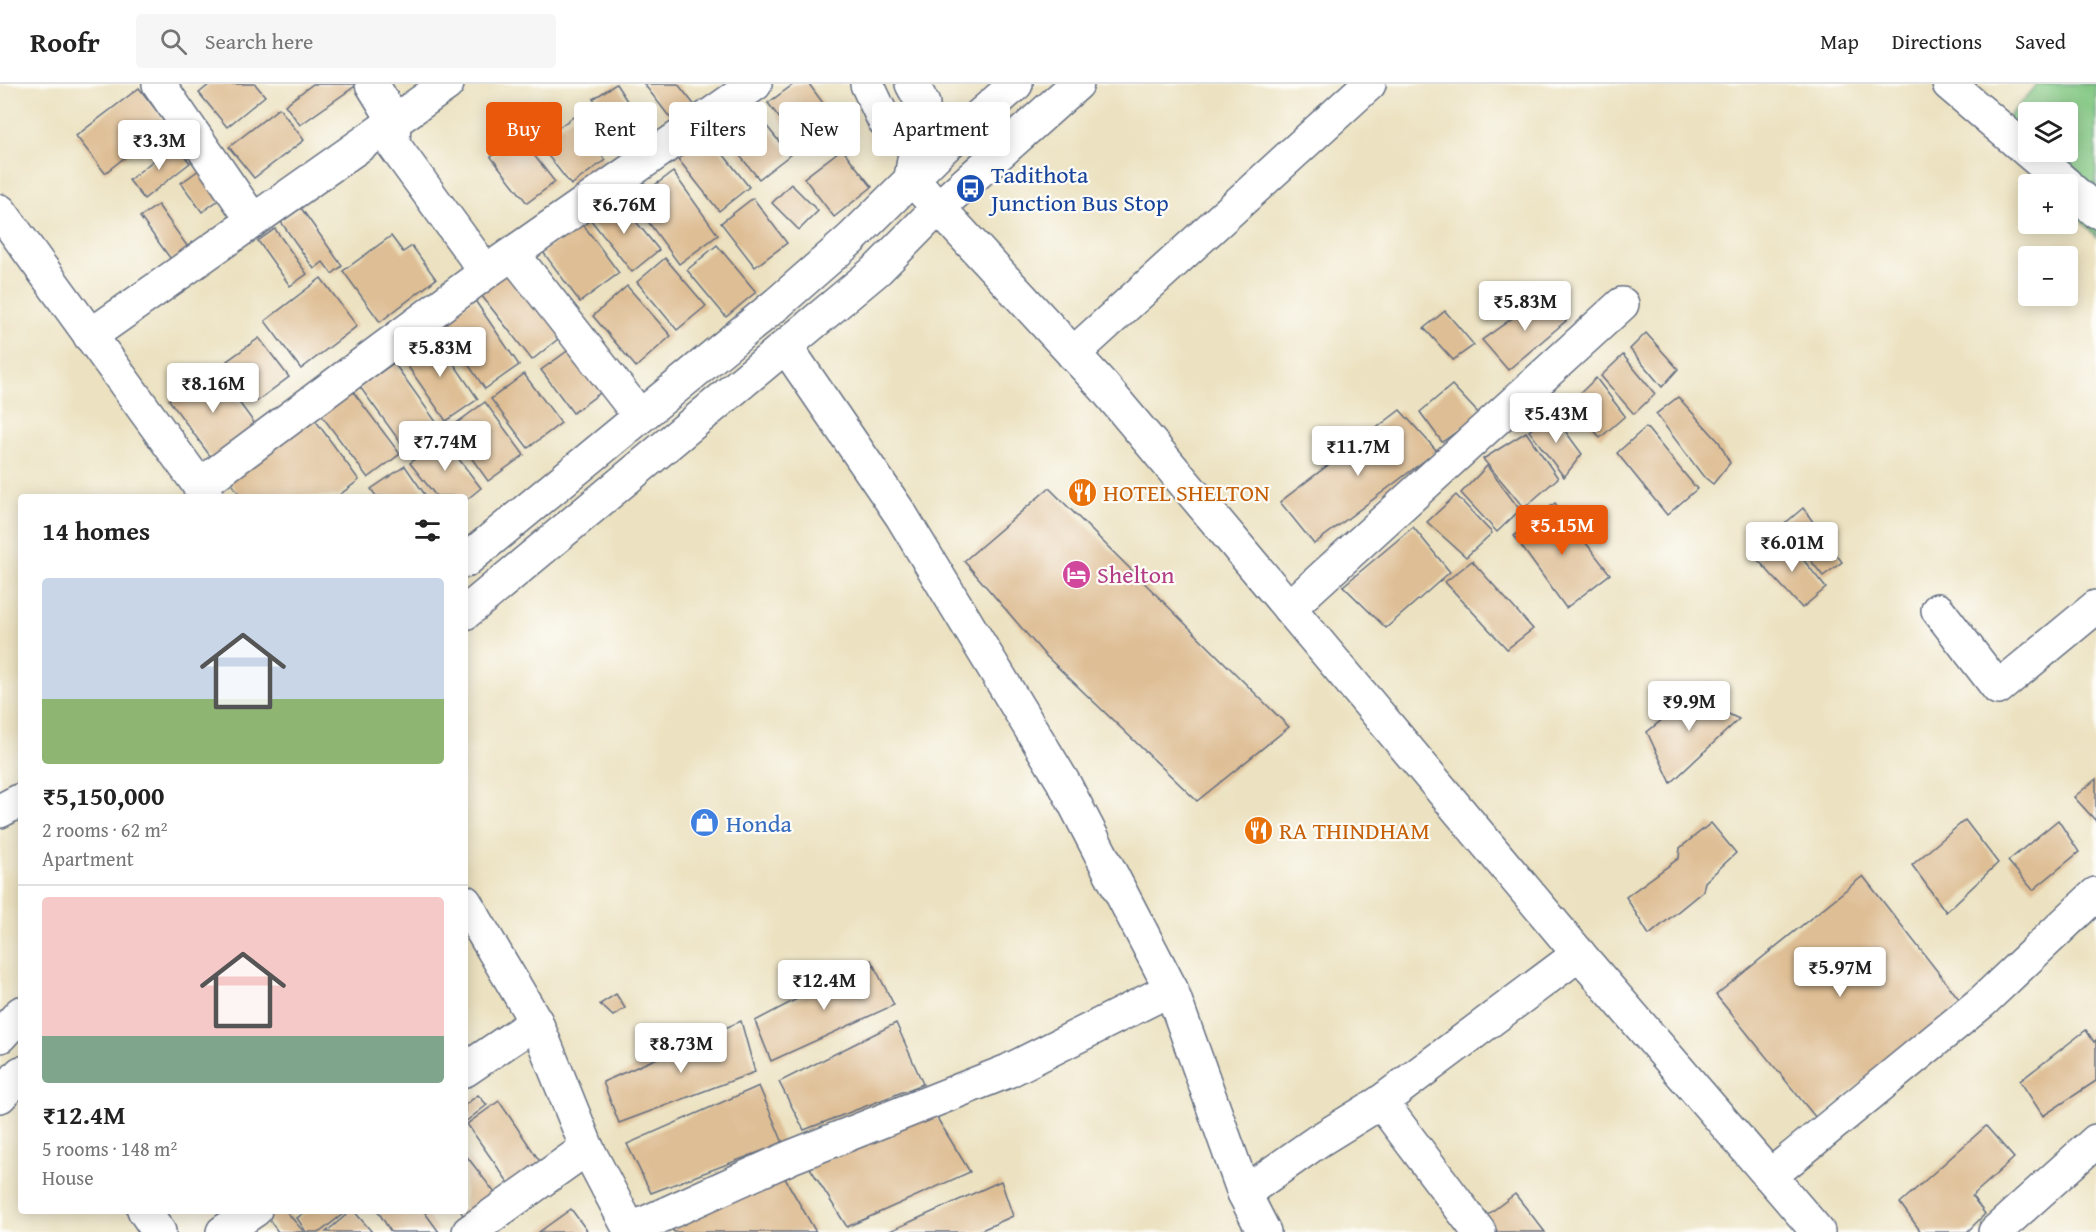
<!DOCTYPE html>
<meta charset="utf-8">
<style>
:root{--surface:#fff;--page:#f6f6f6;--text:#222;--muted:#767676;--line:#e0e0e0;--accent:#ea580c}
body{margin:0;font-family:"Gentium Book Plus",serif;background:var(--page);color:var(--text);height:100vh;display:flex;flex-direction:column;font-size:22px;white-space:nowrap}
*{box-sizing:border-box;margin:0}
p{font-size:20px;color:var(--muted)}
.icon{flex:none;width:33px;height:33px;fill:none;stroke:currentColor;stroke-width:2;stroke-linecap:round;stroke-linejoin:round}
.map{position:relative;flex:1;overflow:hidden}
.drawer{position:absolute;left:18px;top:410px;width:450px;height:720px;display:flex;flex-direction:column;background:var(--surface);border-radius:6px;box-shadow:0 3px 15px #0003}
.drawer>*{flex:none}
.hud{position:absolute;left:486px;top:18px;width:570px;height:54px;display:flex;gap:12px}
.buttons{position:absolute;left:2018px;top:18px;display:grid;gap:12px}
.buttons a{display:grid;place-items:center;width:60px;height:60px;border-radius:6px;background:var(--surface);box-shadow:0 3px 15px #0003;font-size:30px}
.price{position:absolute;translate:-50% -51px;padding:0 14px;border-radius:6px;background:#fff;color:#222;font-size:20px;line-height:39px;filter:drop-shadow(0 2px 3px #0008)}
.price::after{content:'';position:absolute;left:50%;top:36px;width:18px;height:14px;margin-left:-9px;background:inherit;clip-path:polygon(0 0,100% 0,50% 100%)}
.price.active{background:var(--accent);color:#fff}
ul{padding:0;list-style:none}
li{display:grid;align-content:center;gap:12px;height:318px;padding:0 24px}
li+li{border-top:2px solid var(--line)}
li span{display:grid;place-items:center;height:186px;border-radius:6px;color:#555}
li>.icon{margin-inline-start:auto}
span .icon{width:108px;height:108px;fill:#fffc;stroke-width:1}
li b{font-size:26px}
h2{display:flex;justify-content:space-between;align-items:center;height:72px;padding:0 24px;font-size:26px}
.pill{padding:0 21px;border-radius:6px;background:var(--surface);box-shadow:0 3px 15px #0003;font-size:21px;line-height:54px}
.pill.active{background:var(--accent);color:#fff}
header{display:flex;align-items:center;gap:36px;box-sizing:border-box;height:84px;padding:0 30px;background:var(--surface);border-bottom:2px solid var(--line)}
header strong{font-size:28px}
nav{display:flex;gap:33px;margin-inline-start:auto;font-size:21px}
.search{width:420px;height:54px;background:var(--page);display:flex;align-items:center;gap:15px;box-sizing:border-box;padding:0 21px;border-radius:6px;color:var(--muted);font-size:22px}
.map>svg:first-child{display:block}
.green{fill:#83c883;stroke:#4f7c70;stroke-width:1.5;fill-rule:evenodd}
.building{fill:#debe94}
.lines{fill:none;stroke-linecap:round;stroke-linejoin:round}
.minor-casing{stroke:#646e81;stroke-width:36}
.tertiary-casing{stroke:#646e81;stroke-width:36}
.secondary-casing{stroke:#646e81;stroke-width:36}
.primary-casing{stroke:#646e81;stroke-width:36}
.minor{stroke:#fff;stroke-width:33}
.tertiary{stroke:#fff;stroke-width:33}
.secondary{stroke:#fff;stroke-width:33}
.primary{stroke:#fff;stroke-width:33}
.labels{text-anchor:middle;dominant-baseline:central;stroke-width:4.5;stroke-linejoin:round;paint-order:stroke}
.transit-label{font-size:24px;fill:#164399;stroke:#fdfcf7;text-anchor:start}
.food-label{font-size:24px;fill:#c56008;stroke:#fdfcf7;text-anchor:start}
.hotel-label{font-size:24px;fill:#b23c85;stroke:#fdfcf7;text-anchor:start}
.shop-label{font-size:24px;fill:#366cbe;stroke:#fdfcf7;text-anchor:start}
</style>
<header>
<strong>Roofr</strong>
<div class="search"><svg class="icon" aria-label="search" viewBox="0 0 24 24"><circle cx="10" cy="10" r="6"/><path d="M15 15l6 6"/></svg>Search here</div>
<nav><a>Map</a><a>Directions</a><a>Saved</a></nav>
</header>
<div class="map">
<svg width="2096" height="1148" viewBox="0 0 2096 1148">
<rect width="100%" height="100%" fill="#fdfcf7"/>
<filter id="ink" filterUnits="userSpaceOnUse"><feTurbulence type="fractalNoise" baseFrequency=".0167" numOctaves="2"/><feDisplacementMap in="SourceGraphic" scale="12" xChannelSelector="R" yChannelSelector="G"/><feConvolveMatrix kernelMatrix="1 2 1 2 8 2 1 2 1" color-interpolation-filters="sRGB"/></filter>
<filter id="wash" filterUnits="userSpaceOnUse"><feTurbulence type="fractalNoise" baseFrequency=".008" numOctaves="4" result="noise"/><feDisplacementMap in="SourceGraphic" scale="24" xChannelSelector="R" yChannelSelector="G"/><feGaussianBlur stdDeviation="1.35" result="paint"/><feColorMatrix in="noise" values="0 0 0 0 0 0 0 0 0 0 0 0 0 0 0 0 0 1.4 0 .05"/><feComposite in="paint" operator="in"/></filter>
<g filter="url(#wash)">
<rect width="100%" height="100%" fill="#ece2c1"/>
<path class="green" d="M2038 0H2096V153L1999 43ZM2028 28H2067V68H2028Z"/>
<g id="blocks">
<g class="building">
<path d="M210 0H255L265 12 227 43 199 9Z"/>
<path d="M313 0H358L300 41 285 21Z"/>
<path d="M616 0 655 60 632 75 593 15Z"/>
<path d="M644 0H678L696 23 675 40Z"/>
<path d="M794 0H809L837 38 802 64 768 19Z"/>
<path d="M139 4 167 40 105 89 76 52Z"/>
<path d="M748 19 790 71 759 95 717 44Z"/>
<path d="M279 24 304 56 254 94 229 63Z"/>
<path d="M573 33 605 76 571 101 538 59Z"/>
<path d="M705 47 749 103 719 127 675 71Z"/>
<path d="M519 52 555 98 527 119 491 73Z"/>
<path d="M174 60 190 79 144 115 129 96Z"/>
<path d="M842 65 872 103 834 133 804 94Z"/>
<path d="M199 86 220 115 202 128 181 99Z"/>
<path d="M673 88 718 151 679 180 633 117Z"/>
<path d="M791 100 818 127 799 146 772 119Z"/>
<path d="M616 113 659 166 632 188 590 135Z"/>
<path d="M753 114 787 159 755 183 721 139Z"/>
<path d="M158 121 190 166 173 178 140 133Z"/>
<path d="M301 124 342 182 332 190 323 178 314 185 281 138Z"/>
<path d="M582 139 619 189 580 218 543 168Z"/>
<path d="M275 145 307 190 290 202 258 157Z"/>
<path d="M391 152 403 168 412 162 436 195 380 238 343 187Z"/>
<path d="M717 161 756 208 726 233 687 186Z"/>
<path d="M665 174 706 222 677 246 637 198Z"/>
<path d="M513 179 568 247 532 276 478 207Z"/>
<path d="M321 194 357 242 301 285 265 237Z"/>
<path d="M627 202 671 252 636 283 593 232Z"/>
<path d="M1546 210 1566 237 1508 286 1482 256Z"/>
<path d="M474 215 519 281 485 305 440 239Z"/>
<path d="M1445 227 1474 261 1453 276 1424 244Z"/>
<path d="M1646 249 1678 285 1662 303 1630 265Z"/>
<path d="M434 251 478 315 446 337 402 274Z"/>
<path d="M259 254 289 293 257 317 227 277Z"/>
<path d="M573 263 604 306 573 329 541 286Z"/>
<path d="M1623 271 1655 310 1634 330 1601 292Z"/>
<path d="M394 279 439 342 406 366 360 303Z"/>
<path d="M213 283 258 344 213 376 169 316Z"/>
<path d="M524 290 561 339 528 364 491 315Z"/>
<path d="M1596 294 1625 332 1600 354 1572 317Z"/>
<path d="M1452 301 1480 331 1442 358 1420 328Z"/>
<path d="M351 305 400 370 368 394 319 328Z"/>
<path d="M1678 313 1719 358 1730 379 1713 400 1703 392 1656 330Z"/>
<path d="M485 318 524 371 488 397 450 344Z"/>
<path d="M1400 326 1437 367 1314 460 1280 418Z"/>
<path d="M1552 329 1582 370 1564 393 1529 347Z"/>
<path d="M313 333 359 396 338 412H241L229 396Z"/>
<path d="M1646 343 1697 405 1667 431 1617 369Z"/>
<path d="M1526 348 1558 394 1524 424 1483 375Z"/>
<path d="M442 353 481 404 465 417V412H436L410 379Z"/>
<path d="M405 382 426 412H376L371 405Z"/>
<path d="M1487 382 1520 426 1497 448 1461 409Z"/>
<path d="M1049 404 1289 643 1197 717 1044 570 964 477Z"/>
<path d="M1456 411 1492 449 1466 473 1427 438Z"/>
<path d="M1555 419 1610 490 1566 524 1514 452Z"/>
<path d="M1803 424 1842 478 1823 492 1783 441Z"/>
<path d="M1413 443 1450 488 1386 544 1343 502Z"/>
<path d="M1785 453 1826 504 1802 524 1758 476Z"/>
<path d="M1472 477 1533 545 1507 565 1445 498Z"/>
<path d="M1710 597 1716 624 1739 635 1671 699 1647 648Z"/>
<path d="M2096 695V737L2074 713Z"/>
<path d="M1965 736 1998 779 1946 828 1912 781Z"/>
<path d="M2058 736 2079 768 2033 806 2008 777Z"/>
<path d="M1711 739 1736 769 1705 798 1703 807 1649 851 1626 813 1679 774 1680 764Z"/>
<path d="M1863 792 1963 920 1816 1034 1716 911Z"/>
<path d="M871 876 894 921 771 977 755 937Z"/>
<path d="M616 910 625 924 613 932 600 920Z"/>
<path d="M741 937 755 988 619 1039 603 998Z"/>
<path d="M896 939 923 1000 804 1046 779 998Z"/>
<path d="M2086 946 2094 958 2096 956V997L2043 1032 2020 997Z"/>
<path d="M759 1002 783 1059 651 1109 627 1060Z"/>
<path d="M478 1011 487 1021 465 1038V1021Z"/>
<path d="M499 1017 541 1079 510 1101 467 1040Z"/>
<path d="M931 1024 970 1088 847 1143 810 1084Z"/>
<path d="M1986 1042 2014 1074 1972 1112 1985 1130 1967 1148H1921L1900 1119Z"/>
<path d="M465 1070 495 1109 464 1133 460 1126H465Z"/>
<path d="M783 1091 816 1148H674L671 1143Z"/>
<path d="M1001 1097 1013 1132 977 1148H888Z"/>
<path d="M1515 1110 1545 1148H1494L1482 1135Z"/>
<path d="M571 1125 588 1148H539Z"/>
<path d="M271 1126H285L304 1148H278L266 1131Z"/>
<path d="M308 1126H348L320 1148H306L297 1134Z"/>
<path d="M353 1126 372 1148H326L352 1126Z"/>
<path d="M377 1126H423L439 1148H391Z"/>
</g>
</g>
</g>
<g filter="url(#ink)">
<use href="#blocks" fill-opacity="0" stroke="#646e81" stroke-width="1.5"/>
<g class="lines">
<defs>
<g id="minor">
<path d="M159 0 252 135"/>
<path d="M372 0 394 36 393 60 486 188"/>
<path d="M1949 0 2066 100"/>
<path d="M911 94 1104 303 1579 870 1818 1148"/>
<path d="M2067 102 2096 127"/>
<path d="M0 127 207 412"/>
<path d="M513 170 639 331"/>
<path d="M90 252 447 0"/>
<path d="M787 264 901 431 1065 701 1171 905 1244 1109 1264 1148"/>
<path d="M1073 270 1369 0"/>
<path d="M199 402 486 188 755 0"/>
<path d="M1289 524 1622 220"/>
<path d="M1938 526 1998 604 2096 523"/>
<path d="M0 727 21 716"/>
<path d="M465 818 536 938 587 1064 631 1148"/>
<path d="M465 986 536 938"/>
<path d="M1381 1018 1479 1148"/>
<path d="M1770 1092 1982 918 2096 810"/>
<path d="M1244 1109 1318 1057 1381 1018 1579 870"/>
<path d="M630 1146 791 1073 1008 987 1171 905"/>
<path d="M223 1148 255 1126"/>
<path d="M469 1148 587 1064"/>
<path d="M1995 1148 2096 1057"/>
</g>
<path id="tertiary" d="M144 1126 159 1148"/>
<g id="secondary">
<path d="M867 0 884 36 917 52"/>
<path d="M911 94 923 20 912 0"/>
</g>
<g id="primary">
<path d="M465 477 778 219 851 155 944 63 1016 0"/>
<path d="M465 529 878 185 938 124 1077 0"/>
<path d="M0 952 21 929"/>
<path d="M0 1012 21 989"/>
</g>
</defs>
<use href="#minor" class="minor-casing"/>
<use href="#tertiary" class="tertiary-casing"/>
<use href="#secondary" class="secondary-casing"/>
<use href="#primary" class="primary-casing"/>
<use href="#minor" class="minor"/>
<use href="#tertiary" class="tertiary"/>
<use href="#secondary" class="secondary"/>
<use href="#primary" class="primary"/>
</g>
</g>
<defs>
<symbol id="bus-disc" viewBox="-11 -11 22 22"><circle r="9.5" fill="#1a4fb4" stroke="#fdfcf7"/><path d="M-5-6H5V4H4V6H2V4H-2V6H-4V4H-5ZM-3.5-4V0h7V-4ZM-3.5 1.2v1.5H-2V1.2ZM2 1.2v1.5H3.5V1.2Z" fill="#fff"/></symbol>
<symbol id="restaurant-disc" viewBox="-11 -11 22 22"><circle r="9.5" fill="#e8710a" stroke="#fdfcf7"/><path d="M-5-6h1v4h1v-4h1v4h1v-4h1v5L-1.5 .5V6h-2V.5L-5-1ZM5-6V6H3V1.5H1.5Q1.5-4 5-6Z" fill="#fff"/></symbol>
<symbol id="hotel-disc" viewBox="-11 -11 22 22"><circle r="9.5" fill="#d1479c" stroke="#fdfcf7"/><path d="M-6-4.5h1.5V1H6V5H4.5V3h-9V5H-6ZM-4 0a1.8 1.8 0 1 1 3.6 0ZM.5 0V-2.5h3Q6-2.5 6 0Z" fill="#fff"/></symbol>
<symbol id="shop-disc" viewBox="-11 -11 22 22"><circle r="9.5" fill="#3f7fe0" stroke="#fdfcf7"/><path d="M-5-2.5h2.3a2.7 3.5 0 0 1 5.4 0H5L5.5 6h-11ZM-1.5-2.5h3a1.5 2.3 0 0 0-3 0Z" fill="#fff"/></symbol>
</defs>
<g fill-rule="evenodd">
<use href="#bus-disc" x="954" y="88" width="33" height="33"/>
<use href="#restaurant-disc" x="1066" y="392" width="33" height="33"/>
<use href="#hotel-disc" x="1060" y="474" width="33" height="33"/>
<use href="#shop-disc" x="688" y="722" width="33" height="33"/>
<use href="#restaurant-disc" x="1242" y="730" width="33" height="33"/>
</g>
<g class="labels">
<g class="transit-label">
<text x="991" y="90">Tadithota<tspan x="991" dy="28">Junction Bus Stop</tspan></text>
</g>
<g class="food-label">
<text x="1103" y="408">HOTEL SHELTON</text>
<text x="1279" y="746">RA THINDHAM</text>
</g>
<g class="hotel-label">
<text x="1097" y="490">Shelton</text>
</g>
<g class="shop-label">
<text x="726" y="739">Honda</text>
</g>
</g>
</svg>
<div class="buttons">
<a><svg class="icon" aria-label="layers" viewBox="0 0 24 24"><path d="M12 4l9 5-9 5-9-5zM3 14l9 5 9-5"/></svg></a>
<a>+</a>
<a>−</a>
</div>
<b class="price" style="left:159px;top:87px">₹3.3M</b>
<b class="price" style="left:624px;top:151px">₹6.76M</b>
<b class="price" style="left:1525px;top:248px">₹5.83M</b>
<b class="price" style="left:440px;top:294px">₹5.83M</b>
<b class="price" style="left:213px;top:330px">₹8.16M</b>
<b class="price" style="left:1556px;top:360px">₹5.43M</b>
<b class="price" style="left:445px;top:388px">₹7.74M</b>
<b class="price" style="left:1358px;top:393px">₹11.7M</b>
<b class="price active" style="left:1562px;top:472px">₹5.15M</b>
<b class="price" style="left:1792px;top:489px">₹6.01M</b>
<b class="price" style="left:1689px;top:648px">₹9.9M</b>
<b class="price" style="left:1840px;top:914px">₹5.97M</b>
<b class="price" style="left:824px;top:927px">₹12.4M</b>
<b class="price" style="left:681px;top:990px">₹8.73M</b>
<div class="hud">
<a class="pill active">Buy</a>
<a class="pill">Rent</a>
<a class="pill">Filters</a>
<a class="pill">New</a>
<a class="pill">Apartment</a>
</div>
<section class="drawer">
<h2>14 homes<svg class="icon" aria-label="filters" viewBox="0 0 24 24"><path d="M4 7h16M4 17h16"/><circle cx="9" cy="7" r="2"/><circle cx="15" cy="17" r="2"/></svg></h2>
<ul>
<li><span style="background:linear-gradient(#c9d6e8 65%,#8fb573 0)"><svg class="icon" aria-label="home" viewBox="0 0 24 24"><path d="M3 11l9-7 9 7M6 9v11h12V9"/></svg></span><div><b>₹5,150,000</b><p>2 rooms · 62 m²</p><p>Apartment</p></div></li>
<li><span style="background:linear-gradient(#f6c9c9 75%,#7fa58c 0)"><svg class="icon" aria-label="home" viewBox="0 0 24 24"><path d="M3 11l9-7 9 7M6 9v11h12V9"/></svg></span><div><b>₹12.4M</b><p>5 rooms · 148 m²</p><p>House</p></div></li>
</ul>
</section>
</div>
